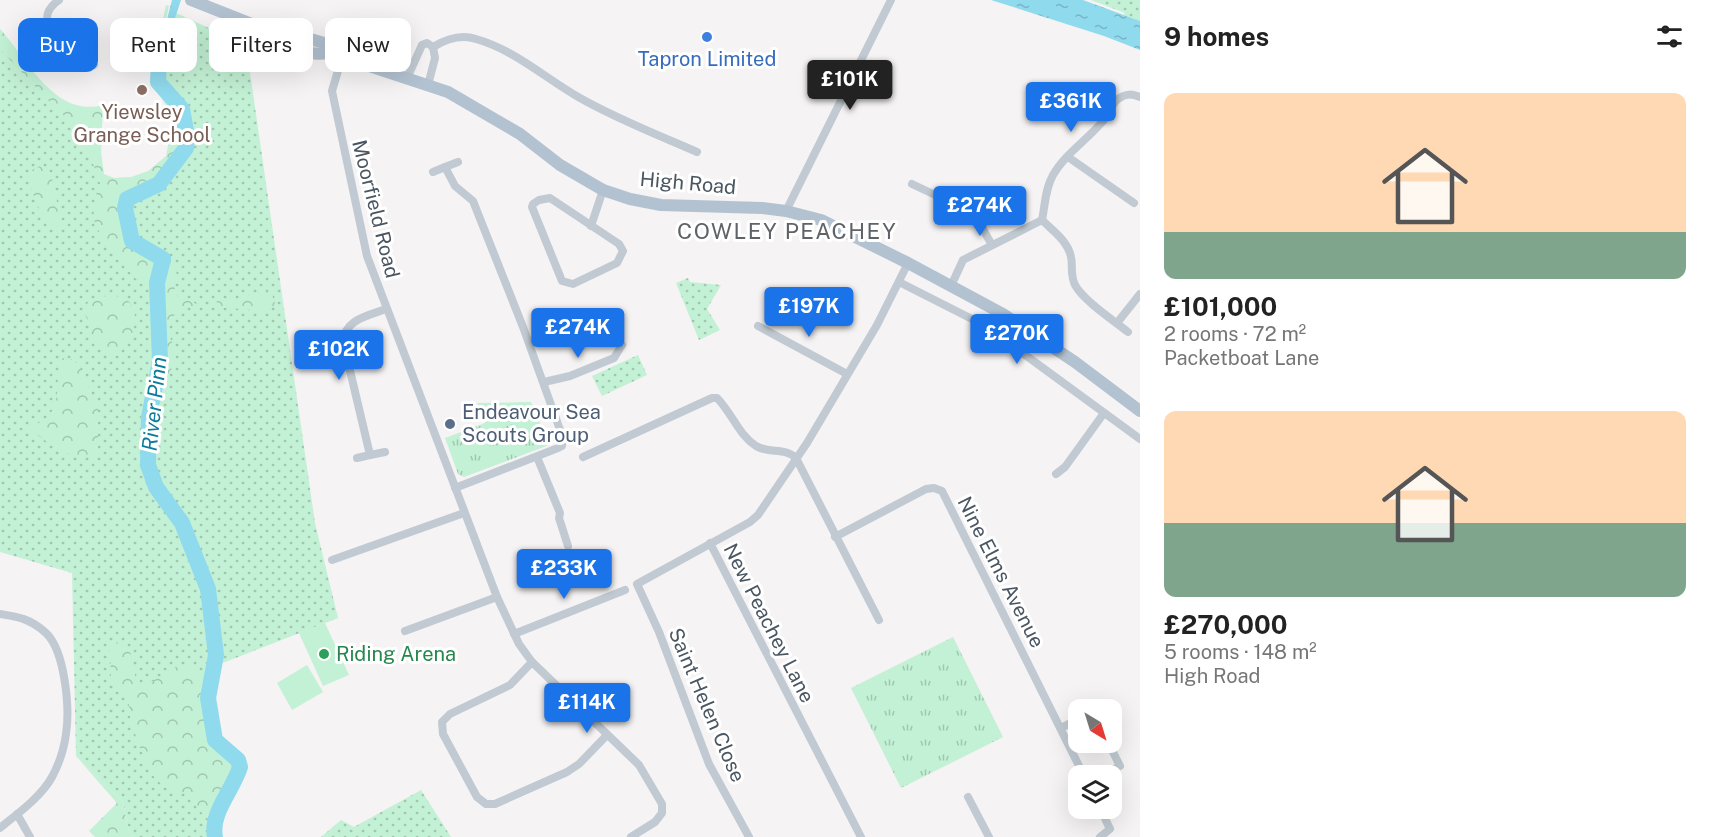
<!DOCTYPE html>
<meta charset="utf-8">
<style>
:root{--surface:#fff;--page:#f2f2f2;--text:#222;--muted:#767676;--accent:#1a73e8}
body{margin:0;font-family:"Public Sans",sans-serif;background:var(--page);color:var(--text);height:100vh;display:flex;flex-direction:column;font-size:22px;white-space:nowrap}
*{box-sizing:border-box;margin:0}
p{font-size:20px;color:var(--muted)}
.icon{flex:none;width:33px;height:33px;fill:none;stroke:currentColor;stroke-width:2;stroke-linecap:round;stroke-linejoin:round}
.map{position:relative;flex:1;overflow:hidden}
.sheet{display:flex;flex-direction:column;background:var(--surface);width:570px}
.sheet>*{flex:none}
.top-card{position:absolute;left:18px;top:18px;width:570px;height:54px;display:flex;gap:12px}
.needle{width:39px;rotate:142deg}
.fabs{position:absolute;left:1068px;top:699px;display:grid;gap:12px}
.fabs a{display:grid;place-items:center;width:54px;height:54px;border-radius:12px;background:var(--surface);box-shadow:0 6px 24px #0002;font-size:30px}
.price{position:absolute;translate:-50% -51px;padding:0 14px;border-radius:6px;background:var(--accent);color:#fff;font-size:20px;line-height:39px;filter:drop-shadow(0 2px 3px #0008)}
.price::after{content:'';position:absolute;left:50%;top:36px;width:18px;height:14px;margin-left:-9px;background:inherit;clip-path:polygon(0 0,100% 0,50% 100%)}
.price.on{background:#222;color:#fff}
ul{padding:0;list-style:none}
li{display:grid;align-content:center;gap:12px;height:318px;padding:0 24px}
li span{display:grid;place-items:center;height:186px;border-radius:12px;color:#555}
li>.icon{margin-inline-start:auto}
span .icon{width:108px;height:108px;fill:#fffc;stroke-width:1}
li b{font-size:26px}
h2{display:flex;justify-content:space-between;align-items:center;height:72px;padding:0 24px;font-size:26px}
.chip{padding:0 21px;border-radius:12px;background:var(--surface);box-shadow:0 6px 24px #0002;font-size:21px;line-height:54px}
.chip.on{background:var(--accent);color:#fff}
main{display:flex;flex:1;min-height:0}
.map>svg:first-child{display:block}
.grass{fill:url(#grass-dots)}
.forest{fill:url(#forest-crowns)}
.park{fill:url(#park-tufts)}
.garden{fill:#c3f1d5}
.water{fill:url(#water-ripples)}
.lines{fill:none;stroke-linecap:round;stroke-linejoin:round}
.river{stroke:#90daee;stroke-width:16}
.street{stroke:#c1cad2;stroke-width:8}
.primary{stroke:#b3c2d1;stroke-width:12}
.shop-dot{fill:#3f7fe0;stroke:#fff;stroke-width:2}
.education-dot{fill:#8d6e63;stroke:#fff;stroke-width:2}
.service-dot{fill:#5c6f8a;stroke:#fff;stroke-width:2}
.leisure-dot{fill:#2e9e5b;stroke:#fff;stroke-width:2}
.labels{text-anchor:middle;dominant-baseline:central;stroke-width:6;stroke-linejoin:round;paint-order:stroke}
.shop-label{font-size:20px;fill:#366cbe;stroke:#fff}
.education-label{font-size:20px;fill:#785e54;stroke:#fff}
.street-label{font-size:20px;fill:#4a5661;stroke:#fff}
.service-label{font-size:20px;fill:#4e5e75;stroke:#fff;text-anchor:start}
.leisure-label{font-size:20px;fill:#27864d;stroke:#fff;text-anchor:start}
.water-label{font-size:21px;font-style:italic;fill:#0c7c9b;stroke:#fff}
.quarter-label{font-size:22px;letter-spacing:1.5px;fill:#5f6368;stroke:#fff}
</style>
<main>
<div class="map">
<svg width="1140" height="837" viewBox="0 0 1140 837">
<defs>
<pattern id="grass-dots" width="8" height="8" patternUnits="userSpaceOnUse" patternTransform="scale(1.5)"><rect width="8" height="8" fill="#c3f1d5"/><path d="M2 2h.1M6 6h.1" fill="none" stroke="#a0c6b0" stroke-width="1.8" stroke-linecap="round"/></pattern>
<pattern id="forest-crowns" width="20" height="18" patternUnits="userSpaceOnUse" patternTransform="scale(1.5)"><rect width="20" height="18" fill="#c3f1d5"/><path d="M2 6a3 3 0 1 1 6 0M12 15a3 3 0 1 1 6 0" fill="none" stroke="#a0c6b0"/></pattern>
<pattern id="park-tufts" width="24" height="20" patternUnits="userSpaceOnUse" patternTransform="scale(1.5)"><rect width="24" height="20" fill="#c3f1d5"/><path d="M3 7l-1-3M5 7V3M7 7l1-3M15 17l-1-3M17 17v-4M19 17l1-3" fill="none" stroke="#a0c6b0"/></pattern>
<pattern id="water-ripples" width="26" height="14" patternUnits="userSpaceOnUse" patternTransform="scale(1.5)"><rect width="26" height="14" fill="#90daee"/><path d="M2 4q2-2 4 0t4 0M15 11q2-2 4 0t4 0" fill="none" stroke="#78b4c4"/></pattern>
</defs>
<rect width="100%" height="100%" fill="#f5f3f3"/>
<g class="grass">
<path d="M1091 0H1140V21L1124 15 1125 13Z"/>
<path d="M176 13 246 45 315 523 338 618 215 666 211 698 218 738 239 756 243 767 217 827 219 837H132L127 824 123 802 76 756 72 573 0 552V43L56 98 101 119V179L166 175 149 190C159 186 183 159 186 148 189 139 186 119 182 110 178 100 166 95 160 81L169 36Z"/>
<path d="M688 278 690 282 721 285 707 309 720 330 699 340 676 283Z"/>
<path d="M638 355 647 375 602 396 592 376Z"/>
<path d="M421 790 451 837H321L341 820 354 827Z"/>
</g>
<g class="forest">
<path d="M166 5 169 6 157 58 155 82 181 109 186 137 185 148 159 183 127 199 125 208 132 241 163 259 157 283 136 279 105 245 93 218 96 195 100 183 92 161 73 122 59 112 0 49V29C28 59 54 118 103 105L101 152 104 174 114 178 131 177 148 171 166 156 170 135 171 114 153 84V69Z"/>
<path d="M40 166 50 172 52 179 61 220V225L55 227 49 225C39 210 27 189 32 170Z"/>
<path d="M167 254 178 276C170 299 176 295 195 303L197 306 181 308C158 330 174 335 176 360 163 380 173 398 155 415L154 412 164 363 159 304Z"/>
<path d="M262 291 271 292 275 303 273 307 263 311 218 307 216 304 217 301 237 300Z"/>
<path d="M112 295C119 297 125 297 130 303 143 319 129 350 112 357L105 355 89 326 84 309 90 299Z"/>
<path d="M60 358 71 359 79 365 98 408V454C70 463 49 444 28 427 66 416 54 390 60 358Z"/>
<path d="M126 641 131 655 138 690 179 665 190 664 205 679 213 691 211 698 218 738 239 756 243 767 216 827 199 810 186 794 171 790 161 784 154 777 138 744 130 716 128 697 111 680 110 649 117 642Z"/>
<path d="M76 756 123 802 127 824 132 837H95L89 831 117 803Z"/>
</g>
<g class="park">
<path d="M531 402 549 445 464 477 458 474 445 438 485 423 477 403Z"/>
<path d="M953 637 1003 737 901 788 851 688Z"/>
</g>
<g class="garden">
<path d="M325 623 349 675 323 686 299 633Z"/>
<path d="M307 665 323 692 292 710 277 683Z"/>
</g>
<g class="water">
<path d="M172 0H181L169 36 160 81 155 82 157 58Z"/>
<path d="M991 0H1083L1140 21V50L1104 36Z"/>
</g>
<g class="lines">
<path class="river" d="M159 59 158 82 182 109 187 136 186 148 159 184 127 199 125 208 132 241 163 259 157 283 160 361 149 417 148 465 156 487 182 523 208 589 216 655 208 698 215 740 238 760 240 767C233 790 210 813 215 837"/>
<g class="street">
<path d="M59 0C49 7 44 15 49 27L94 65"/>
<path d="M433 47C446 39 461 34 476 39 515 50 546 79 580 98 617 119 658 135 697 152"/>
<path d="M342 57 332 91 367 256 497 597 519 644 532 662 639 765 662 804V813L655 822 631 837"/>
<path d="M407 78 422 45 427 43 433 47"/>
<path d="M428 85 435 58 433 47"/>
<path d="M1068 157 1134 203"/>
<path d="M445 167 458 162"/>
<path d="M433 172 445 167 455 186 473 201 523 327 563 438 562 446 558 448 455 488"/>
<path d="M912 184 969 211 977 219 992 245"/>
<path d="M550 198 619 244 623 251 617 263 573 284 562 281 532 207 533 204 539 200Z"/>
<path d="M786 211 891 0"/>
<path d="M1042 220C1045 206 1045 189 1053 175 1065 154 1087 140 1103 121 1109 115 1111 104 1118 99 1126 93 1132 94 1140 97"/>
<path d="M1042 220C1052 230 1068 241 1071 257 1073 266 1070 275 1075 285 1084 301 1113 320 1128 332"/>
<path d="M591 226 603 190"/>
<path d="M899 282 974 320 1006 341 1140 439"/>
<path d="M951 286 963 260 1042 220"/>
<path d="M1117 323 1140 294"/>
<path d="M758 326 847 374"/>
<path d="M544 382 570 376 614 358 622 345"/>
<path d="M385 452 370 455 343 341C346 319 367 316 386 309"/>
<path d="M537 457 560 513 559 518 568 546"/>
<path d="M583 457 712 398H717C732 413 738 434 756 446 769 454 785 447 796 458L879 620"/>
<path d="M357 458 370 455"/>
<path d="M1056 474 1065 467 1104 413"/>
<path d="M835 537 926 489 934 488 942 491 1084 776"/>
<path d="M710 543 861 837"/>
<path d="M332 560 464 513"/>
<path d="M0 614C19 617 31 619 46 633 65 651 70 708 66 734 64 749 59 764 52 777 41 797 17 814 0 828"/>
<path d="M405 631 497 597"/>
<path d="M514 634 625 590"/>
<path d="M532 662 510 685 450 714 442 722 443 734 477 797 486 804H495L567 772 579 764 607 735"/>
<path d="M1061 728 1078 719"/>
<path d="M1100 776 1120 766 1108 742"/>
<path d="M968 797 989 837"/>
<path d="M17 814 30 837"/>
<path d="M749 837 709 764 659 632 637 584 750 522 758 515 807 443 877 325 908 263"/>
<path d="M1100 837 1110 829 1100 808"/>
</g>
<g class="primary">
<path d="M191 0 290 39 300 36 324 43 330 53 448 92 520 134 560 165 603 190 630 199 661 205 762 208 786 211 821 220 908 263 1003 314 1075 362 1140 411"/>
<path d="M290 39C299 54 314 55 330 53"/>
</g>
</g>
<circle class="shop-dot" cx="707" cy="37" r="6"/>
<circle class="education-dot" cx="142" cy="90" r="6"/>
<circle class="service-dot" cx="450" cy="424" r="6"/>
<circle class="leisure-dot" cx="324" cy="654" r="6"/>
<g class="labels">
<g class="shop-label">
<text x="707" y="59">Tapron Limited</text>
</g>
<g class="education-label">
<text x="142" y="112">Yiewsley<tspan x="142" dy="23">Grange School</tspan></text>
</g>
<g class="street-label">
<text transform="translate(688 183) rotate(5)">High Road</text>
<text transform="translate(376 209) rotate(76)">Moorfield Road</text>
<text transform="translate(1001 572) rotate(63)">Nine Elms Avenue</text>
<text transform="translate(769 623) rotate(63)">New Peachey Lane</text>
<text transform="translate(707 705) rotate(67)">Saint Helen Close</text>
</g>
<g class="service-label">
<text x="462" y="412">Endeavour Sea<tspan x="462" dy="23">Scouts Group</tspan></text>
</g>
<g class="leisure-label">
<text x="336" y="654">Riding Arena</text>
</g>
<g class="water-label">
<text transform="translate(154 404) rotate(-84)">River Pinn</text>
</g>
<g class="quarter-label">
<text x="787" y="231">COWLEY PEACHEY</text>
</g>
</g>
</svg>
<div class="fabs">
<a><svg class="needle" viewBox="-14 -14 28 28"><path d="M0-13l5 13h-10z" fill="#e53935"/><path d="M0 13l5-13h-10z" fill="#767676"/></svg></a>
<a><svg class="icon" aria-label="layers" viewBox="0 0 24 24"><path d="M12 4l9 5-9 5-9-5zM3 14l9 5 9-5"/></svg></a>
</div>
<b class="price on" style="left:850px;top:111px">£101K</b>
<b class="price" style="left:1071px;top:133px">£361K</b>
<b class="price" style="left:980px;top:237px">£274K</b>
<b class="price" style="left:809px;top:338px">£197K</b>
<b class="price" style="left:578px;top:359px">£274K</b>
<b class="price" style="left:1017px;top:365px">£270K</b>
<b class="price" style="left:339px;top:381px">£102K</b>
<b class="price" style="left:564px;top:600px">£233K</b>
<b class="price" style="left:587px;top:734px">£114K</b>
<div class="top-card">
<a class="chip on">Buy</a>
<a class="chip">Rent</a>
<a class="chip">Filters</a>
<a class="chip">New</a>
</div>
</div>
<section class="sheet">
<h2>9 homes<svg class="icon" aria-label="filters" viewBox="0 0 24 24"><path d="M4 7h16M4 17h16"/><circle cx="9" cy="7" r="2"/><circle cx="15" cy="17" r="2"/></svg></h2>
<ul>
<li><span style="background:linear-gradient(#ffd9b3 75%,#7fa58c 0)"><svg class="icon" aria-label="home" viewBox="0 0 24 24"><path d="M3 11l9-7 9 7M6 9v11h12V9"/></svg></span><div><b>£101,000</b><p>2 rooms · 72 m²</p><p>Packetboat Lane</p></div></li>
<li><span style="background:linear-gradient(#ffd9b3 60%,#7fa58c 0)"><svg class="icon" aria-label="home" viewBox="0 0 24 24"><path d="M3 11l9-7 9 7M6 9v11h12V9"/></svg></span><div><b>£270,000</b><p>5 rooms · 148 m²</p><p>High Road</p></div></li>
</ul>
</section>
</main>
